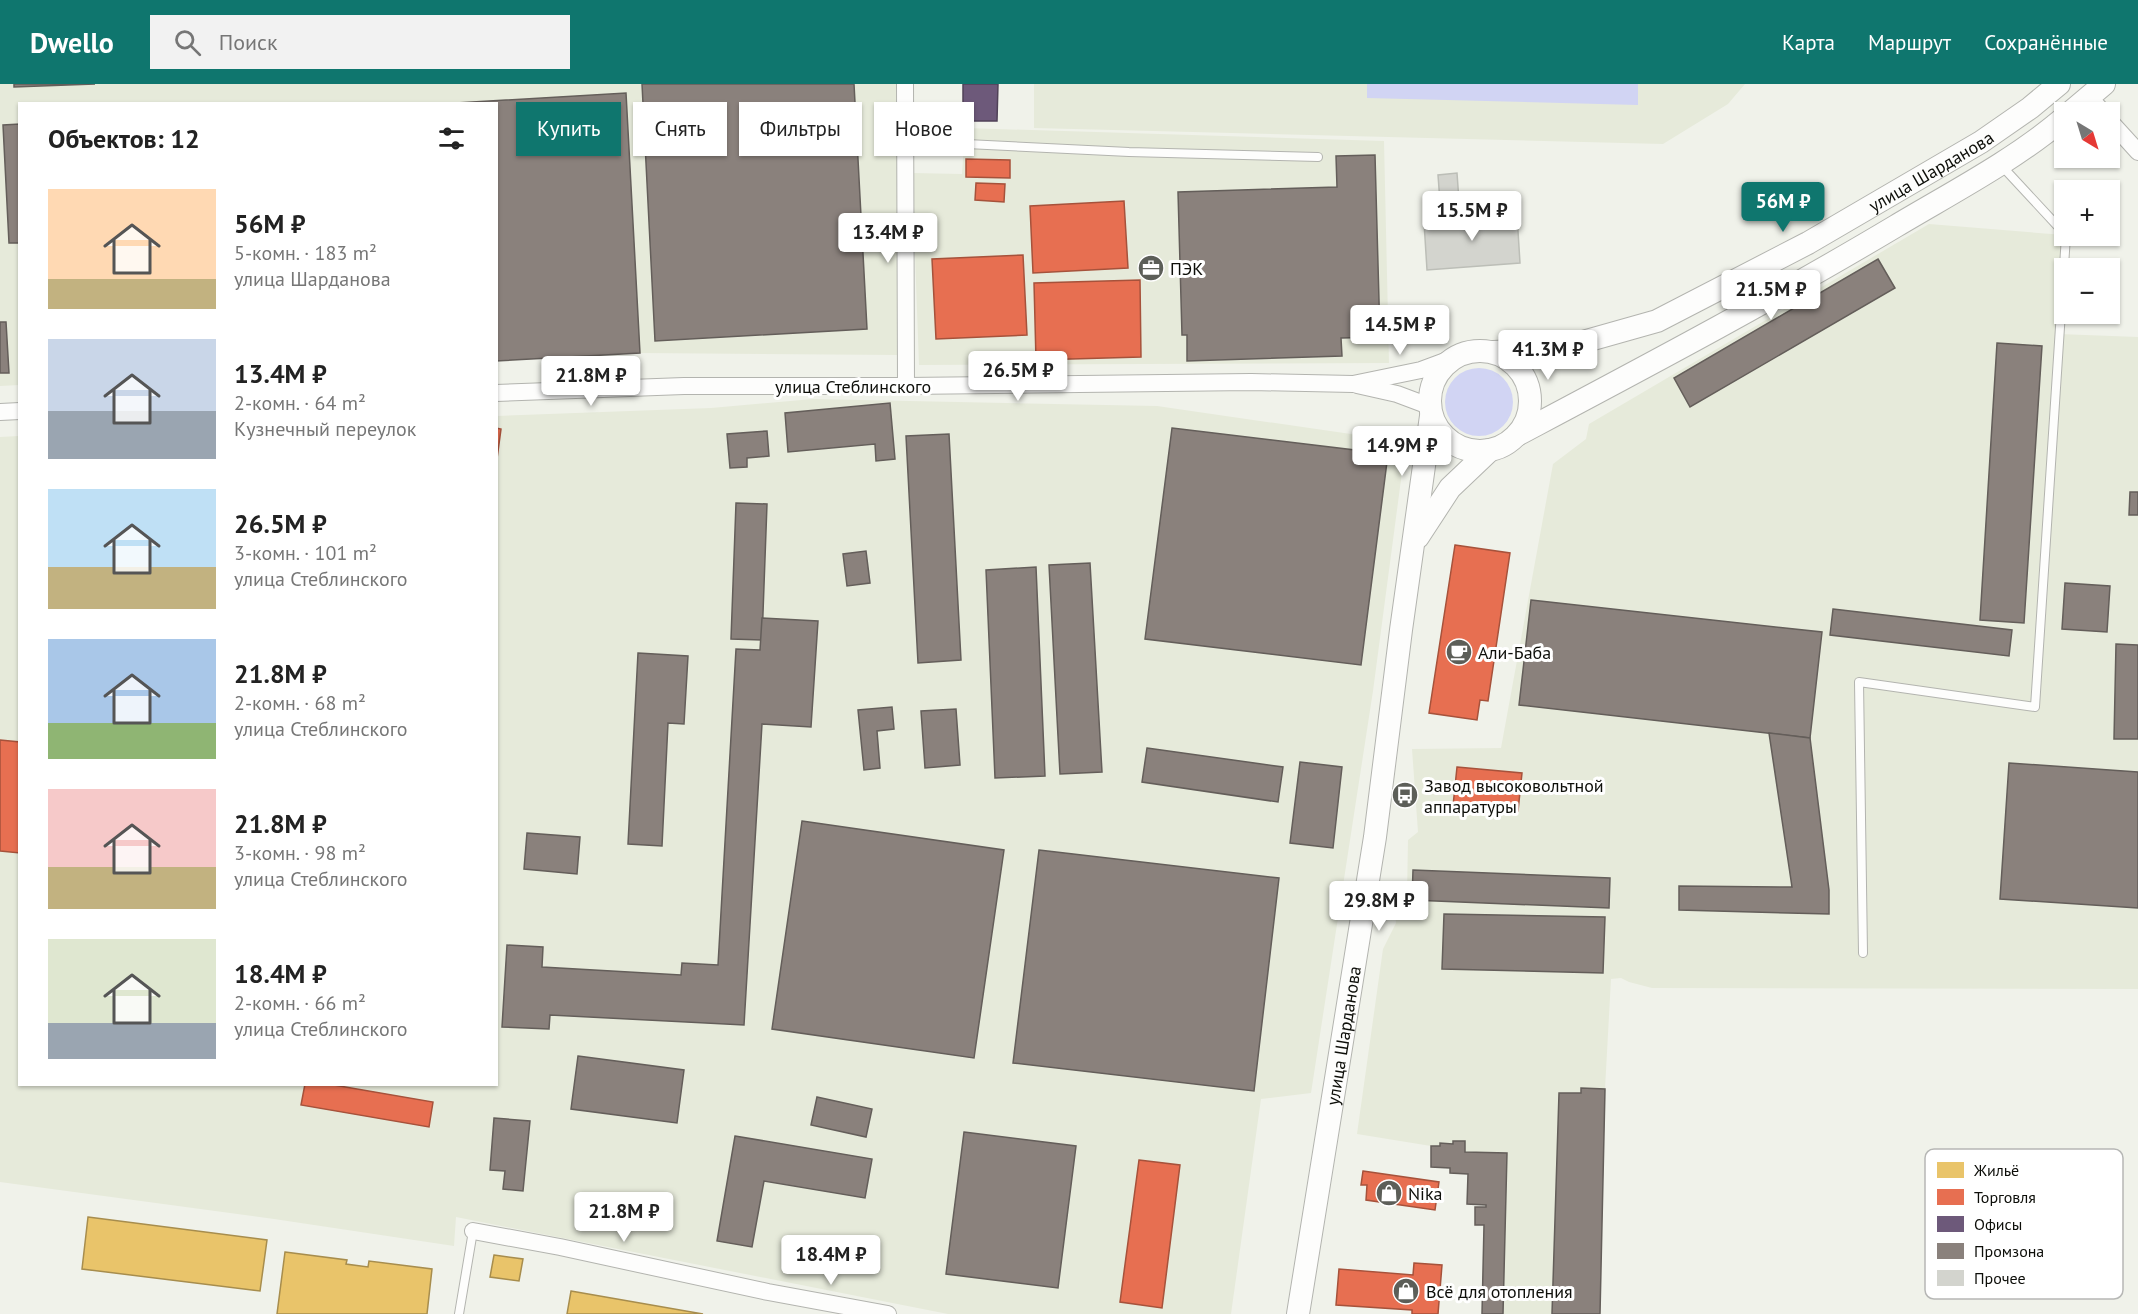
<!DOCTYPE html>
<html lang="ru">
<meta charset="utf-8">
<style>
:root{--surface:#fff;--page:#f2f2f2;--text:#222;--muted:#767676;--accent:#0f766e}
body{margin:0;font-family:"PT Sans",sans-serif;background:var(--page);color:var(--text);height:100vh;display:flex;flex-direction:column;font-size:22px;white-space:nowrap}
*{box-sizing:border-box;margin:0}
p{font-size:20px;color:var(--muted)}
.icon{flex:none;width:33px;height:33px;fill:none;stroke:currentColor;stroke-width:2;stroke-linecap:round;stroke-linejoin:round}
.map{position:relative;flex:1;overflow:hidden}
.panel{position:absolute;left:18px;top:18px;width:480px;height:984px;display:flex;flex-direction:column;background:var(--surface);border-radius:0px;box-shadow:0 2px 4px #0004}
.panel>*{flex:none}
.banner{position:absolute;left:516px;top:18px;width:570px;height:54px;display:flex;gap:12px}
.needle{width:39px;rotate:142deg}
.fabs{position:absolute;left:2054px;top:18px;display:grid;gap:12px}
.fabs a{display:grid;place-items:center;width:66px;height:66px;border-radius:0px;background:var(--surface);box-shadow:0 2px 4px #0004;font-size:30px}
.price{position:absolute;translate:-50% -51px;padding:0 14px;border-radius:6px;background:#fff;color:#222;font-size:20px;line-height:39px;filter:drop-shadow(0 2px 3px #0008)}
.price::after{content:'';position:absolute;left:50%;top:36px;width:18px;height:14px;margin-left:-9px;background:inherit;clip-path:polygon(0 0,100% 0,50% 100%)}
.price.current{background:var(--accent);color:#fff}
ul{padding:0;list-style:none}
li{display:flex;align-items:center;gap:18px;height:150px;padding:0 30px}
li span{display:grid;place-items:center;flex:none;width:168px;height:120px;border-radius:0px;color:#555}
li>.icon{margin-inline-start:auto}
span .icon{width:72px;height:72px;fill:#fffc;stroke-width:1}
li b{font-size:26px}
h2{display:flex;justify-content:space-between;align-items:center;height:72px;padding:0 30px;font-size:26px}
.chip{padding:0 21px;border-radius:0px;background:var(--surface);box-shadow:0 2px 4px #0004;font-size:21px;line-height:54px}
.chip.current{background:var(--accent);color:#fff}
header{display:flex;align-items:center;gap:36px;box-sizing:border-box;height:84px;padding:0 30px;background:var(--accent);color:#fff}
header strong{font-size:28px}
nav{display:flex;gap:33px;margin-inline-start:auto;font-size:21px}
.search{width:420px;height:54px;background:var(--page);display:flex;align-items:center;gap:15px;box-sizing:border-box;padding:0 21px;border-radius:0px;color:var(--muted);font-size:22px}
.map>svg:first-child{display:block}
.built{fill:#e6eada}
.green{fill:#d1d4f3}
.homes{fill:#e9c46a;stroke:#a78d4d;stroke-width:1.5}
.shops{fill:#e76f51;stroke:#a6523b;stroke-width:1.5}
.offices{fill:#6d597a;stroke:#504258;stroke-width:1.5}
.industry{fill:#8a817c;stroke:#645e5a;stroke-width:1.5}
.building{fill:#d3d4ce;stroke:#bcbeb7;stroke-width:1.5}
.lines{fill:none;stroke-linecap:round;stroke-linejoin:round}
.lane-casing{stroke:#b3b4af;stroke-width:10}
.street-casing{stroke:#b3b4af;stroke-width:18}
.secondary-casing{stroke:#b3b4af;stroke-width:24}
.lane{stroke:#fdfdfc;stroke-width:8}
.street{stroke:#fdfdfc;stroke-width:16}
.secondary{stroke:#fdfdfc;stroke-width:22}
.labels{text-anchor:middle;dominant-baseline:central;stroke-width:6;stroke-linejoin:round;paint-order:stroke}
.street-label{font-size:18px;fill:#0d0e09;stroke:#fff}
.poi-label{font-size:18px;fill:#0d0e09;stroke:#fff;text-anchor:start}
.key{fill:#fff;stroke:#b6b7b5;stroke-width:1.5}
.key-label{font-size:16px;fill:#0d0e09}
</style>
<header>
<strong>Dwello</strong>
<div class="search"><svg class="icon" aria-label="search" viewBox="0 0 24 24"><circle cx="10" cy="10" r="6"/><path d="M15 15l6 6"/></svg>Поиск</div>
<nav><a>Карта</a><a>Маршрут</a><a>Сохранённые</a></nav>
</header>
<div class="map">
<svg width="2138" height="1230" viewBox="0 0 2138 1230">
<rect width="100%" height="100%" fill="#f0f2ea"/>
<g class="built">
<path d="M0 0H896L900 271 640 269 497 277 496 20H20L19 301 0 302Z"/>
<path d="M1034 0H1745L1728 20 1663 60 1034 44Z"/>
<path d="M965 44 1384 57 1389 279 919 281 912 89 962 90Z"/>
<path d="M1929 140 2064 151 2059 250 2138 253V905L1652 904 1629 898 1621 894 1611 895 1605 1005 1600 1230H1482L1484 1141H1475V1123H1486V1121L1467 1120 1468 1090 1450 1089V1084L1431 1083V1062L1357 1050 1383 865 1396 839 1395 826 1411 824 1407 811 1408 756 1418 748 1412 665 1501 664 1553 380 1586 355 1589 340Z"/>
<path d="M813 315 1157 322 1406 358 1373 607 1311 1009 1261 1015 1231 1230H948L456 1133 454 1162 274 1135 0 1098V353L19 352 20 1000H496L497 332 711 324Z"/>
</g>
<g class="green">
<path d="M1367 0H1638V21L1367 14Z"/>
<circle cx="1479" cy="318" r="34"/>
</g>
<g class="homes">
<path d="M88 1133 267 1156 260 1207 82 1185Z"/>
<path d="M285 1168 347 1176 346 1180 368 1183 369 1177 432 1185 427 1230H277Z"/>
<path d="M494 1171 523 1175 519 1197 490 1193Z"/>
<path d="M571 1207 703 1230H567Z"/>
</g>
<g class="shops">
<path d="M966 75 1010 76V94L966 93Z"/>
<path d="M976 99 1005 100 1004 118 975 116Z"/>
<path d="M1124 117 1128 184 1033 189 1030 122Z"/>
<path d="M1023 171 1027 251 936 255 932 175Z"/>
<path d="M1140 196 1141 273 1036 276 1034 199Z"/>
<path d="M496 344 501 345 496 382Z"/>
<path d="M1455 461 1510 469 1488 617 1480 616 1477 636 1429 629Z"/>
<path d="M0 656 20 658V769L0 767Z"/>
<path d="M1457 683 1522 689 1518 727 1453 722Z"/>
<path d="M305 1000H328L433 1018 429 1043 301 1021Z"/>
<path d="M1139 1076 1180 1081 1162 1224 1120 1218Z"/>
<path d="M1363 1087 1439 1098 1435 1126 1366 1116 1367 1101H1361Z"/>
<path d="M1414 1179 1442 1181 1438 1230H1412V1226L1336 1221 1339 1185 1413 1191Z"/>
</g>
<path class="offices" d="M963 0H998L997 37H963Z"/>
<g class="industry">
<path d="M14 0H95L14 3Z"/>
<path d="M642 0H854L867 245 655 257Z"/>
<path d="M626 9 640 269 496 277V20H439Z"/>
<path d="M20 40V159H9L3 41Z"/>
<path d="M1375 71 1380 253 1341 254 1342 272 1187 277V251H1182L1178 108 1337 103 1336 72Z"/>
<path d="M1878 175 1895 204 1690 323 1674 294Z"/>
<path d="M0 238H6L9 289H0Z"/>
<path d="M1997 259 2042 262 2024 539 1980 536Z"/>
<path d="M890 319 895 375 876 377 875 360 788 368 785 329Z"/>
<path d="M1172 344 1388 370 1361 581 1145 555Z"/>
<path d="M767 347 769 372 747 374V383L730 384 727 350Z"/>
<path d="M949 350 961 576 918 579 906 352Z"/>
<path d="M2130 408H2138V431H2129Z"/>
<path d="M736 419 767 420 762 556 731 555Z"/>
<path d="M866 467 870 499 847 502 843 470Z"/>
<path d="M1090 479 1102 688 1060 690 1049 481Z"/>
<path d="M1036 483 1045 692 995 694 986 486Z"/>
<path d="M2065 499 2110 502 2107 548 2062 545Z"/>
<path d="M1531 516 1822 548 1810 654 1519 621Z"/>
<path d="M1833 525 2012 546 2009 572 1830 551Z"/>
<path d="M762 534 818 537 811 643 762 640 744 941 550 931 549 945 502 943 507 861 543 863 542 883 681 891 682 879 718 881 736 565 760 566Z"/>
<path d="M2116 560 2138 561V655H2114Z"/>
<path d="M638 569 688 572 684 640 668 639 662 762 628 760Z"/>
<path d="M892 623 894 645 877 647 880 684 864 686 858 626Z"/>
<path d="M956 625 960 681 925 684 921 627Z"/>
<path d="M1769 649 1810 654 1829 806V830L1679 826V802L1792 803Z"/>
<path d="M1147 664 1283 683 1278 718 1142 698Z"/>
<path d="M1300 678 1342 683 1333 764 1290 759Z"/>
<path d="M2009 679 2138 688V824L2000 815Z"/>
<path d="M802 737 1004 766 974 974 772 945Z"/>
<path d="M527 749 580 753 577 790 524 785Z"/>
<path d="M1039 766 1279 794 1254 1007 1013 979Z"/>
<path d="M1413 786 1610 794 1609 824 1412 816Z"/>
<path d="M1444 830 1605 833 1603 889 1442 885Z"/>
<path d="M578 972 684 986 677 1039 571 1025Z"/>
<path d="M1581 1004 1605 1005 1600 1230H1552L1559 1009H1581Z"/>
<path d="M817 1013 872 1025 866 1053 811 1041Z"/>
<path d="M494 1034 530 1037 523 1107 503 1105 505 1087 490 1086Z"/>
<path d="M964 1048 1076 1062 1058 1204 946 1190Z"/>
<path d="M735 1052 872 1075 865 1114 764 1097 752 1163 717 1157Z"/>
<path d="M1453 1057H1465V1068L1507 1069 1503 1230H1482L1484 1141H1475V1123H1486V1121L1467 1120 1468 1090 1450 1089V1084L1431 1083V1062H1440V1059L1453 1060Z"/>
</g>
<g class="building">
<path d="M1457 89 1459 117 1440 118 1438 91Z"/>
<path d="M1517 131 1520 179 1427 186 1424 138Z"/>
</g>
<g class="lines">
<defs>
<g id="lane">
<path d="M905 57 1129 68 1318 73"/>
<path d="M2000 80 2064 149"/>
<path d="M1863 869 1859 598 2035 623 2066 152"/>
<path d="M459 1230 473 1147"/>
</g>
<g id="street">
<path d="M905 0 906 302"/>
<path d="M2089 13 2103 28"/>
<path d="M2109 36 2138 68"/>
<path d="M1357 301 1397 310 1429 322"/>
<path d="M496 309 684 302H906L1251 298 1353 300 1421 286 1456 273"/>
<path d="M0 328 20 327"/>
<path d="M473 1147 560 1163 768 1208 888 1230"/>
</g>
<g id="secondary">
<path d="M2071 28 2104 0"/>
<circle cx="1480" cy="317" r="50"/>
<path id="s1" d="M1493 268 1535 266 1572 261 1657 237 1808 159 1981 58 2030 24 2059 0"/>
<path d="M1517 351C1645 283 1772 216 1896 142 1953 108 2013 77 2064 34"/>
<path d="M1418 453 1450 404 1490 366"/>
<path id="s2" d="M1298 1230 1375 753 1401 546 1431 332"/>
</g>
</defs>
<use href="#lane" class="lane-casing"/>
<use href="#street" class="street-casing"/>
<use href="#secondary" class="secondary-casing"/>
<use href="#lane" class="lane"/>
<use href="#street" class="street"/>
<use href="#secondary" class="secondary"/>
</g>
<defs>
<symbol id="office-disc" viewBox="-11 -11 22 22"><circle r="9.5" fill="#5c5e58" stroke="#fff"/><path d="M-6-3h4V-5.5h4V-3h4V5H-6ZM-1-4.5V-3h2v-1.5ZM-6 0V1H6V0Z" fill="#fff"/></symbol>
<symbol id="cafe-disc" viewBox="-11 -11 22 22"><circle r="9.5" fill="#5c5e58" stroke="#fff"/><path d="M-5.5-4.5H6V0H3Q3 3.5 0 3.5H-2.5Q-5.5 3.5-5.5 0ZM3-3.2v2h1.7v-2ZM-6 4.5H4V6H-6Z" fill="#fff"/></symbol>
<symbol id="bus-disc" viewBox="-11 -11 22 22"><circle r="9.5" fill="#5c5e58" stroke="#fff"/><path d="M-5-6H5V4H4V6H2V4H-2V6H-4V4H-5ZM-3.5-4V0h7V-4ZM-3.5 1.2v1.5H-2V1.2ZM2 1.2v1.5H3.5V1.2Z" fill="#fff"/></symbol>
<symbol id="shop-disc" viewBox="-11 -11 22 22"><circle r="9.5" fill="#5c5e58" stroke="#fff"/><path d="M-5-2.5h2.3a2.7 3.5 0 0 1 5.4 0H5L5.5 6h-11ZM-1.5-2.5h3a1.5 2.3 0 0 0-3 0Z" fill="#fff"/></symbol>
</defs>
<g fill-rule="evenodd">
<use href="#office-disc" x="1136" y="169" width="30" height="30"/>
<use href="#cafe-disc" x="1444" y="553" width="30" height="30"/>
<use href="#bus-disc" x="1390" y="696" width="30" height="30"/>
<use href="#shop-disc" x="1374" y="1094" width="30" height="30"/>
<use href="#shop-disc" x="1391" y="1192" width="30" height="30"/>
</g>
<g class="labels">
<g class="street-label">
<text stroke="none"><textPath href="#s1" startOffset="480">улица Шарданова</textPath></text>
<text x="853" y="302">улица Стеблинского</text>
<text stroke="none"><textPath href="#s2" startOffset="282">улица Шарданова</textPath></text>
</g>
<g class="poi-label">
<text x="1170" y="184">ПЭК</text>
<text x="1478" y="568">Али-Баба</text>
<text x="1424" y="701">Завод высоковольтной<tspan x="1424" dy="21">аппаратуры</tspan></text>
<text x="1408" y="1109">Nika</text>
<text x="1426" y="1207">Всё для отопления</text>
</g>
</g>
<rect x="1925" y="1065" width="198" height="150" rx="9" class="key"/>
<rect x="1937" y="1078" width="27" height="16" fill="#e9c46a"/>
<rect x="1937" y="1105" width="27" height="16" fill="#e76f51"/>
<rect x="1937" y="1132" width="27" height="16" fill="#6d597a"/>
<rect x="1937" y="1159" width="27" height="16" fill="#8a817c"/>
<rect x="1937" y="1186" width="27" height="16" fill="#d3d4ce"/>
<g class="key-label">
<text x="1974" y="1092">Жильё</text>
<text x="1974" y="1119">Торговля</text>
<text x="1974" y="1146">Офисы</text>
<text x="1974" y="1173">Промзона</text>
<text x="1974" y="1200">Прочее</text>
</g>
</svg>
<div class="fabs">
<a><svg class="needle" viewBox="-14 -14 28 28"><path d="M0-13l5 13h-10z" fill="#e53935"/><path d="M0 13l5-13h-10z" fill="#767676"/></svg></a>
<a>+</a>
<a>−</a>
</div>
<b class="price current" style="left:1783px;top:149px">56M ₽</b>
<b class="price" style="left:1472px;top:158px">15.5M ₽</b>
<b class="price" style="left:888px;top:180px">13.4M ₽</b>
<b class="price" style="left:1771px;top:237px">21.5M ₽</b>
<b class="price" style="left:1400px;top:272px">14.5M ₽</b>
<b class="price" style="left:1548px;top:297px">41.3M ₽</b>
<b class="price" style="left:1018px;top:318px">26.5M ₽</b>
<b class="price" style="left:591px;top:323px">21.8M ₽</b>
<b class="price" style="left:1402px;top:393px">14.9M ₽</b>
<b class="price" style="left:1379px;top:848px">29.8M ₽</b>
<b class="price" style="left:624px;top:1159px">21.8M ₽</b>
<b class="price" style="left:831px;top:1202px">18.4M ₽</b>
<div class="banner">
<a class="chip current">Купить</a>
<a class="chip">Снять</a>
<a class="chip">Фильтры</a>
<a class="chip">Новое</a>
</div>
<section class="panel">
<h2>Объектов: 12<svg class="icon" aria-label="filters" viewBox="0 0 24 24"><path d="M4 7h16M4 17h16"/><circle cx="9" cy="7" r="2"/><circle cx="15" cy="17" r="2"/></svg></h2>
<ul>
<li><span style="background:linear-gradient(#ffd9b3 75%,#c2b280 0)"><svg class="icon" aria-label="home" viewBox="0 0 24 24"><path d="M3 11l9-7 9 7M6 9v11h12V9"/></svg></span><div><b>56M ₽</b><p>5-комн. · 183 m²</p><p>улица Шарданова</p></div></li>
<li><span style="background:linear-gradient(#c9d6e8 60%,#9aa5b1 0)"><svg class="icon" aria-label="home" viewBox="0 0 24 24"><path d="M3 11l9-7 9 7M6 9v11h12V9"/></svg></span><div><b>13.4M ₽</b><p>2-комн. · 64 m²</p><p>Кузнечный переулок</p></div></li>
<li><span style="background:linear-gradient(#bfe0f5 65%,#c2b280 0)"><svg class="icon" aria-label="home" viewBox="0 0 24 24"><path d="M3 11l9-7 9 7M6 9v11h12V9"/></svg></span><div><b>26.5M ₽</b><p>3-комн. · 101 m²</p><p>улица Стеблинского</p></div></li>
<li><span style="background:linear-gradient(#a9c7e8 70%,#8fb573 0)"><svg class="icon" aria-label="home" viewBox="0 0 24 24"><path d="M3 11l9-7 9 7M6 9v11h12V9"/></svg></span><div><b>21.8M ₽</b><p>2-комн. · 68 m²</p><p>улица Стеблинского</p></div></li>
<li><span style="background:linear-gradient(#f6c9c9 65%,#c2b280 0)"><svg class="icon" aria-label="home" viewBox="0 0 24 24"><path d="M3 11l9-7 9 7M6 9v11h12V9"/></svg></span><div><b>21.8M ₽</b><p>3-комн. · 98 m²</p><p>улица Стеблинского</p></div></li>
<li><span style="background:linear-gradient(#dfe7d0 70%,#9aa5b1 0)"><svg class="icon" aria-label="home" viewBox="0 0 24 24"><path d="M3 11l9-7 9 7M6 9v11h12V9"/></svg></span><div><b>18.4M ₽</b><p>2-комн. · 66 m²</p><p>улица Стеблинского</p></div></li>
</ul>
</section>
</div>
